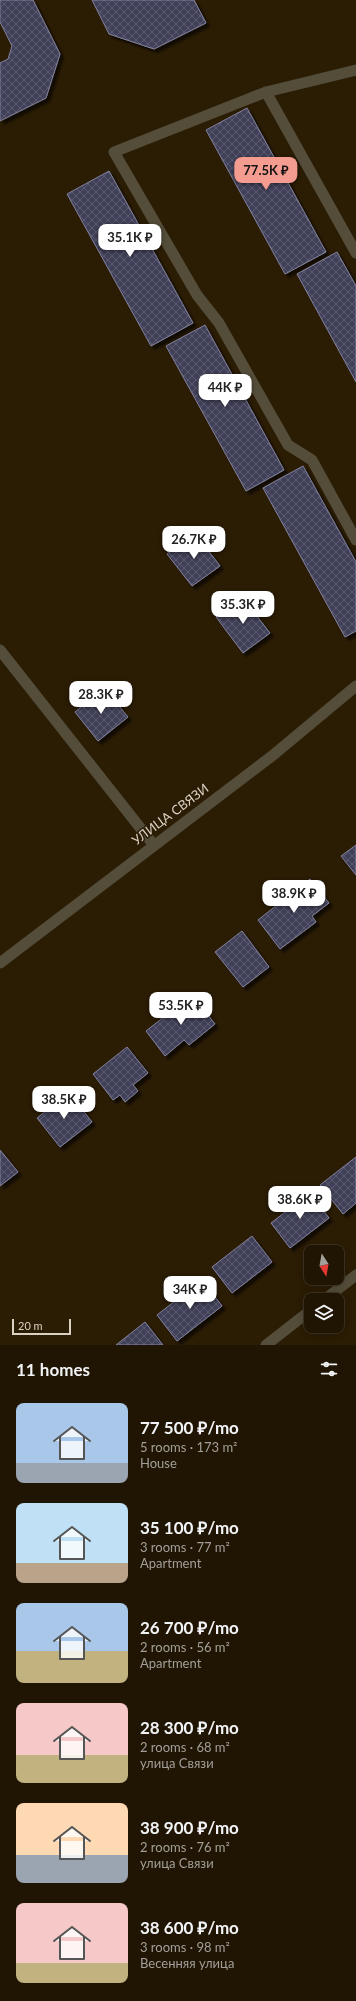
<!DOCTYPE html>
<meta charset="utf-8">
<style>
:root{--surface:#201503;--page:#2d2212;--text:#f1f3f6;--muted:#a29f9a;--line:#3d3425;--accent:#f59c91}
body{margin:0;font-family:Lato,sans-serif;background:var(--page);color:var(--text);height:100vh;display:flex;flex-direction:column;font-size:15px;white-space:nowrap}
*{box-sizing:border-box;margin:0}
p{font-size:13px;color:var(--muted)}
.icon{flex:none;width:22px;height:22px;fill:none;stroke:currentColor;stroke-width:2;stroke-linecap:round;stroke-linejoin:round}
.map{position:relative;height:1345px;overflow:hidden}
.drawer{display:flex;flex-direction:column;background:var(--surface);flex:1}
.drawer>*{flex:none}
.needle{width:26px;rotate:169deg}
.fabs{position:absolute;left:304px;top:1245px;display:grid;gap:8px}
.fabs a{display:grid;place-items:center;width:40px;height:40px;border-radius:8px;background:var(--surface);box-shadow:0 2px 10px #0003,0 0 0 1px var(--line);font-size:20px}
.scale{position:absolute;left:12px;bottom:10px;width:59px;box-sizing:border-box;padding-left:4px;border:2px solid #dbd1c3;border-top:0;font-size:11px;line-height:14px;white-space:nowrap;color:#dbd1c3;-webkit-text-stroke:3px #2b1c04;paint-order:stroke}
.price{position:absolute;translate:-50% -34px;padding:0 9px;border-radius:8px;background:#fff;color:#222;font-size:13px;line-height:26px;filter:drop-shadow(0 1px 2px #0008)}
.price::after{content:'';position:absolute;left:50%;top:24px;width:12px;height:9px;margin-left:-6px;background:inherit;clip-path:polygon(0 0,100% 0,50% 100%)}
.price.on{background:var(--accent);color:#111}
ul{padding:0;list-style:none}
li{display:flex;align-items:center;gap:12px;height:100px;padding:0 16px}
li span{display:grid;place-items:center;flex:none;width:112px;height:80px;border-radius:8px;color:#555}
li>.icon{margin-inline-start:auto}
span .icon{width:48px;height:48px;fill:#fffc;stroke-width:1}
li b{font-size:17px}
h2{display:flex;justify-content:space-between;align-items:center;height:48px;padding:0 16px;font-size:17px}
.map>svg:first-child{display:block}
.building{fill:url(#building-cross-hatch);stroke:#82829f;filter:url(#shadow)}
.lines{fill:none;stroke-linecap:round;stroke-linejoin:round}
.service{stroke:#544d3a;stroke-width:11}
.minor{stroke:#544d3a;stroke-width:11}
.labels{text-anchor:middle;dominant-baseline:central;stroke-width:3;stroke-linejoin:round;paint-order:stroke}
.street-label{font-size:13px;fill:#dbd1c3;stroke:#2b1c04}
</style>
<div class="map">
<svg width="356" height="1345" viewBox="0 0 356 1345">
<defs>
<pattern id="building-cross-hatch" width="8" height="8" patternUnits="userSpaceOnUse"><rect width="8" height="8" fill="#403f59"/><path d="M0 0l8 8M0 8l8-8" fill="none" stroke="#5b5a6f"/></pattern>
<filter id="shadow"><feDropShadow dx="3.5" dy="3.5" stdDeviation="1" flood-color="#0009"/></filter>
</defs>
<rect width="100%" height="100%" fill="#2b1c04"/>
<g class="building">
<path d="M0 0H33L60 54 46 98 0 121V63L8 59 12 46 0 22Z"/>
<path d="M92 0H194L206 23 154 49 109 34Z"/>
<path d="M247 108 326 252 285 274 206 130Z"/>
<path d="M109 171 193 323 151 346 67 194Z"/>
<path d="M337 252 356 286V382L297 274Z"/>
<path d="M205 325 284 470 246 491 166 346Z"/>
<path d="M303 466 356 562V631L345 637 263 488Z"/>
<path d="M195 533 220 566 192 586 167 554Z"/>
<path d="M242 597 270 633 243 653 216 617Z"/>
<path d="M104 688 128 717 98 741 75 712Z"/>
<path d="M356 845V875L341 856Z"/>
<path d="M310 879 329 903 312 916 316 922 280 949 258 920Z"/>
<path d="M242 931 269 967 243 987 215 952Z"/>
<path d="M192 995 215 1024 189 1045 184 1040 165 1056 146 1031Z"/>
<path d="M127 1047 148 1073 133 1085 138 1091 125 1102 120 1095 113 1100 93 1074Z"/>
<path d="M69 1093 92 1122 60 1147 37 1118Z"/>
<path d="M0 1150 18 1172 0 1186Z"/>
<path d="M356 1157V1203L343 1214 320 1185Z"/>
<path d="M310 1193 329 1218 290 1248 271 1223Z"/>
<path d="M252 1236 272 1262 232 1293 212 1267Z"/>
<path d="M202 1280 222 1306 177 1341 157 1315Z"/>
<path d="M145 1322 163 1345H116Z"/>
</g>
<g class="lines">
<g class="service">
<path d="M356 70 266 92 114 152 197 295 219 323 288 445 312 460 356 540"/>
<path d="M266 92 356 253"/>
<path d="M0 650 153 844"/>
</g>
<g class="minor">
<path d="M0 963 272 756 356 686"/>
<path d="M324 1300 356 1275"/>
<path d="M266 1345 311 1310"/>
</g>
</g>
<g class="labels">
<g class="street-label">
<text transform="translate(170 814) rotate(-37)">УЛИЦА СВЯЗИ</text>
</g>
</g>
</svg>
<div class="fabs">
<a><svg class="needle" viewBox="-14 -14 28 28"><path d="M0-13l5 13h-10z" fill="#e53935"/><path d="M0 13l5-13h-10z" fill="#a29f9a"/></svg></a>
<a><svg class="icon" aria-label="layers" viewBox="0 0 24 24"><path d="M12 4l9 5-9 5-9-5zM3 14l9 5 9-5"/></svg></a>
</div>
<div class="scale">20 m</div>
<b class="price on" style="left:266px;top:191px">77.5K ₽</b>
<b class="price" style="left:130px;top:258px">35.1K ₽</b>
<b class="price" style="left:225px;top:408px">44K ₽</b>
<b class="price" style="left:194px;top:560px">26.7K ₽</b>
<b class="price" style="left:243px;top:625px">35.3K ₽</b>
<b class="price" style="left:101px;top:715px">28.3K ₽</b>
<b class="price" style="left:294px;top:914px">38.9K ₽</b>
<b class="price" style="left:181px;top:1026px">53.5K ₽</b>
<b class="price" style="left:64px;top:1120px">38.5K ₽</b>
<b class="price" style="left:300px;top:1220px">38.6K ₽</b>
<b class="price" style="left:190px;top:1310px">34K ₽</b>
</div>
<section class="drawer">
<h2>11 homes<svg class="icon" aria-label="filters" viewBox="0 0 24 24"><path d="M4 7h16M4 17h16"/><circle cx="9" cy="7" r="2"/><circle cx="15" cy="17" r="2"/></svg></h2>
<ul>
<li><span style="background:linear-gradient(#a9c7e8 75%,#9aa5b1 0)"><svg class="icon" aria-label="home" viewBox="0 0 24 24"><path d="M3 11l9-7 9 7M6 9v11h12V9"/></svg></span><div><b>77 500 ₽/mo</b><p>5 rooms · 173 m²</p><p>House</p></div></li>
<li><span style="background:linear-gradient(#bfe0f5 75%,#b9a48a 0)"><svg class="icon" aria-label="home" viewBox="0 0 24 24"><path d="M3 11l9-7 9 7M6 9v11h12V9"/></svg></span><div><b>35 100 ₽/mo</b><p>3 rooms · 77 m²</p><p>Apartment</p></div></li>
<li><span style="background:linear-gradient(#a9c7e8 60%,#c2b280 0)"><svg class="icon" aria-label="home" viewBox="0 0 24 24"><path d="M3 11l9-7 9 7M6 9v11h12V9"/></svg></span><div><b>26 700 ₽/mo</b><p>2 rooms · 56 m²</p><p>Apartment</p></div></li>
<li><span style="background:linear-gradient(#f6c9c9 65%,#c2b280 0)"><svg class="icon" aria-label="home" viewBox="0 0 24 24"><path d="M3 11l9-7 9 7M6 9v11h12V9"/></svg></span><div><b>28 300 ₽/mo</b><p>2 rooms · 68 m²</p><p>улица Связи</p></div></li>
<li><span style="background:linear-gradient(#ffd9b3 65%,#9aa5b1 0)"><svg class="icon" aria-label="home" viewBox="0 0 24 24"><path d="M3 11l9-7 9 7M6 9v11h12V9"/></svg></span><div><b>38 900 ₽/mo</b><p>2 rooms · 76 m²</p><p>улица Связи</p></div></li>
<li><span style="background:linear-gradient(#f6c9c9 75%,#c2b280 0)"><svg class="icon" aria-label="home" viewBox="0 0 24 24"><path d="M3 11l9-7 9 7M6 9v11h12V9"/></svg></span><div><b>38 600 ₽/mo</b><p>3 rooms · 98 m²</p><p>Весенняя улица</p></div></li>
</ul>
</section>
